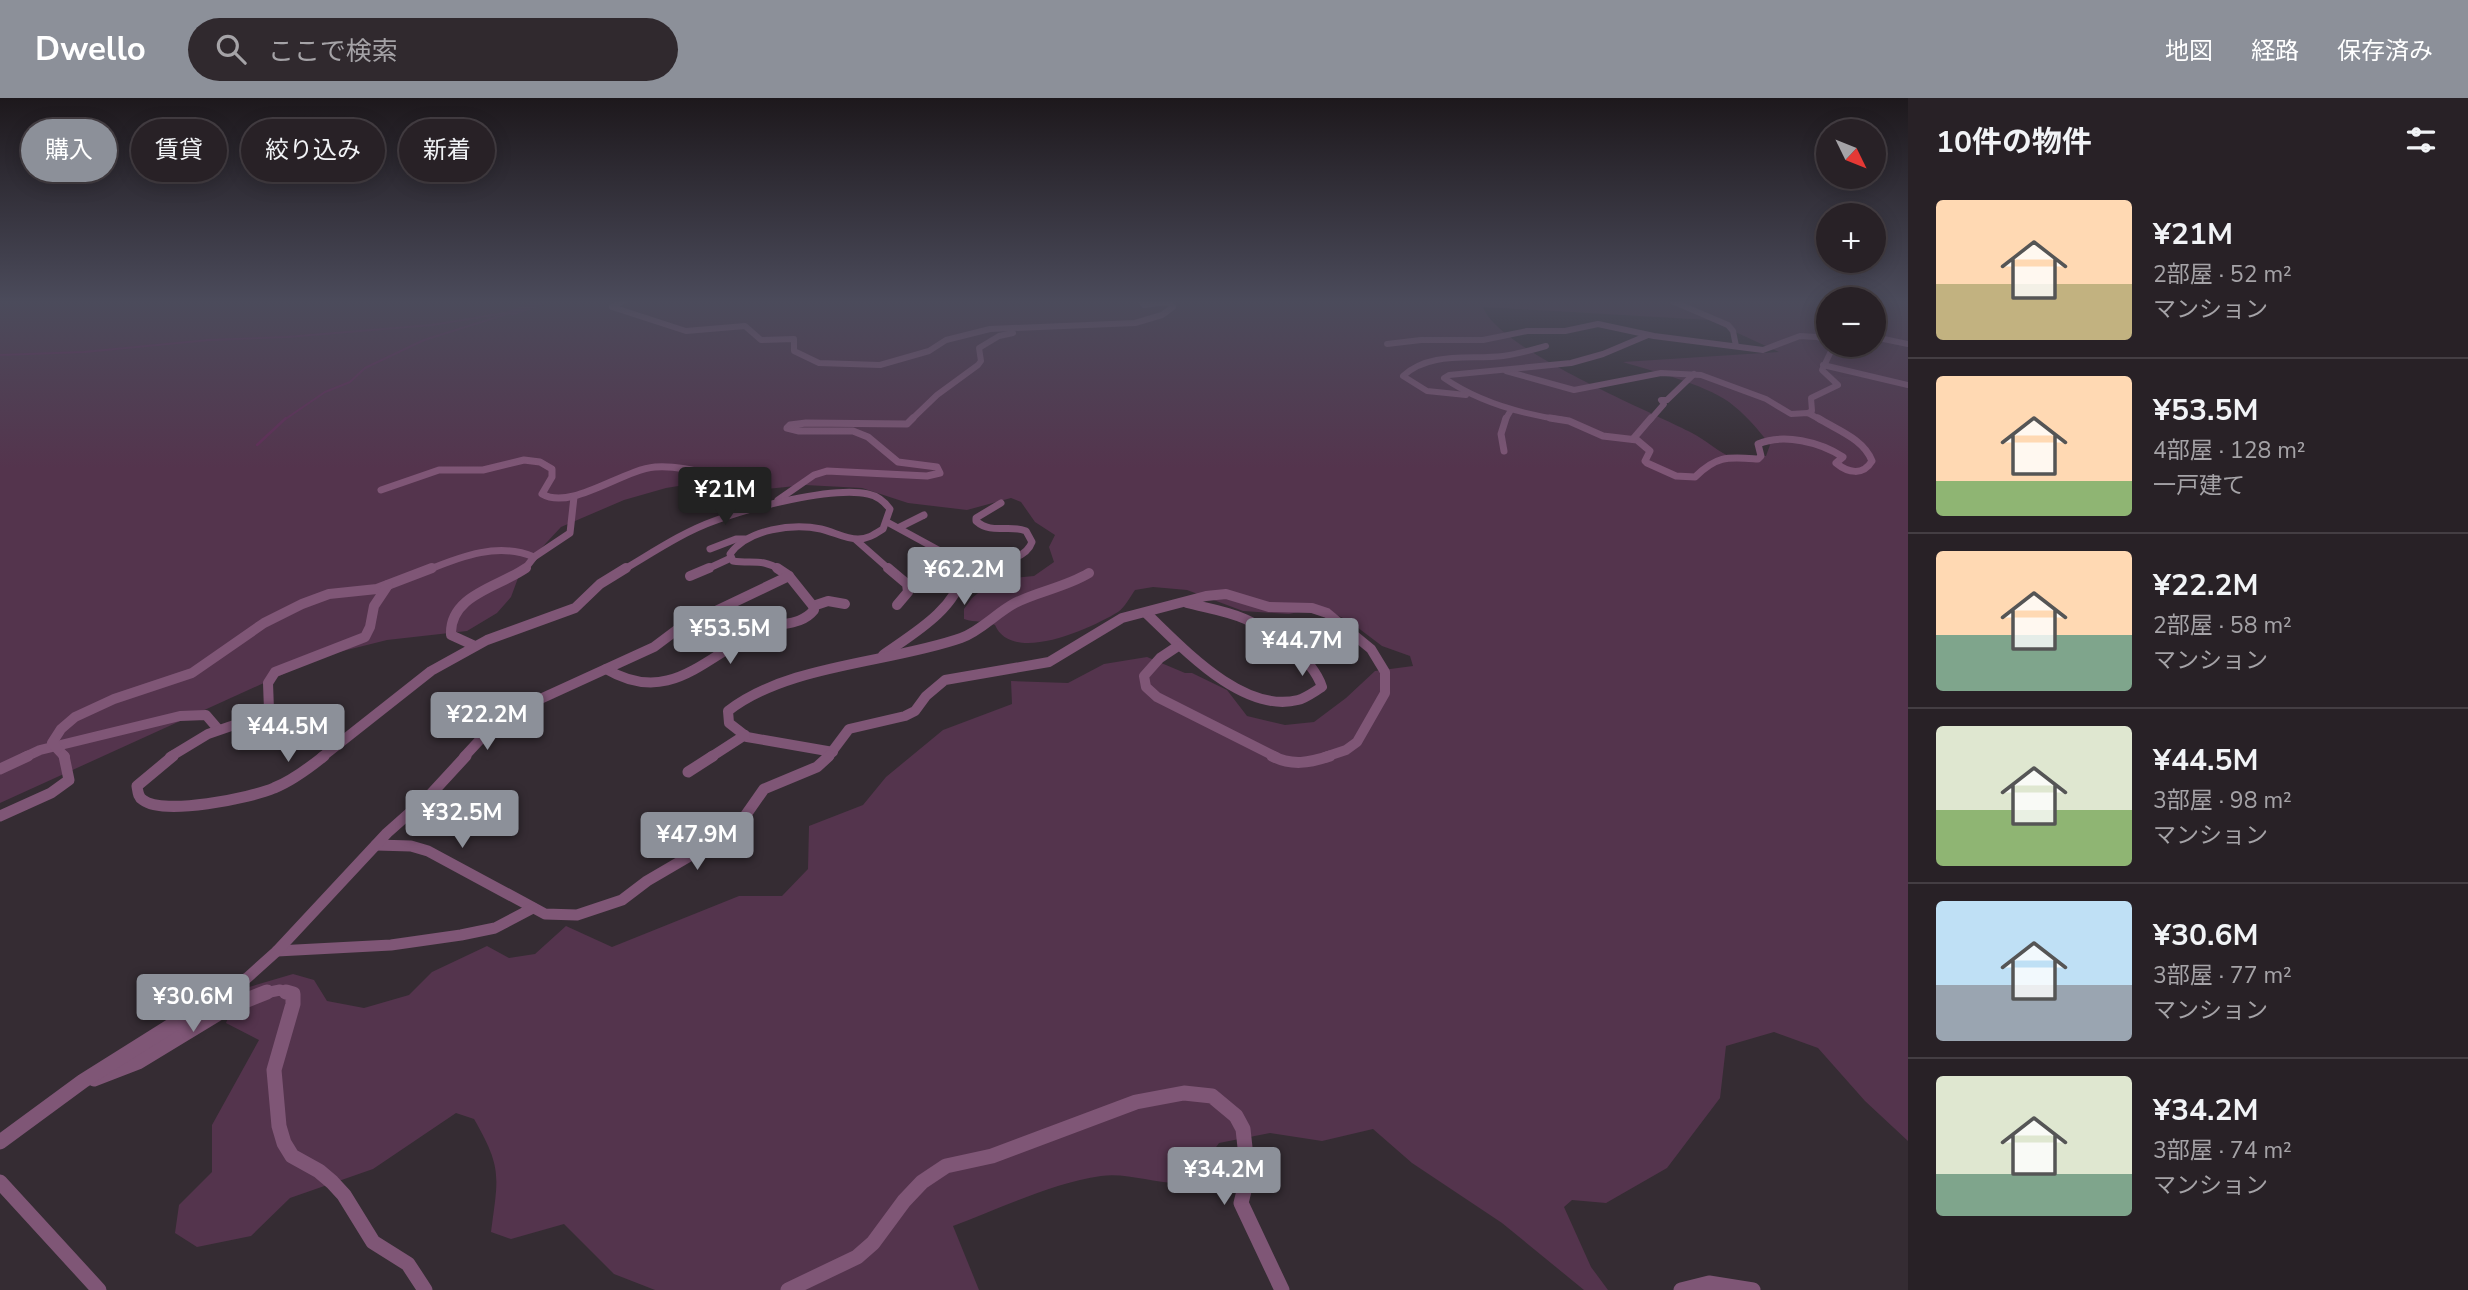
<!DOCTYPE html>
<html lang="ja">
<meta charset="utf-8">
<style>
:root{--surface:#282126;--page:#30292e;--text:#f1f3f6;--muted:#a5a3a7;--line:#443e43;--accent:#8c9099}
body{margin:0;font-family:"Nunito Sans","Noto Sans JP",sans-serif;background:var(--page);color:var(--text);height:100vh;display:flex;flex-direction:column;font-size:26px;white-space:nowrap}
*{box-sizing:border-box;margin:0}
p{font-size:23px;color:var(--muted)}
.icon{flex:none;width:38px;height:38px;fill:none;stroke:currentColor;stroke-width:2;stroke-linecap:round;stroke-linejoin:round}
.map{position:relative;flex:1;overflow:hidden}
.details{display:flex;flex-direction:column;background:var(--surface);width:560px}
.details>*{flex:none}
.banner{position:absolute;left:21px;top:21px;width:665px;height:63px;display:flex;gap:14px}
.needle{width:46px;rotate:133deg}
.tools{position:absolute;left:1816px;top:21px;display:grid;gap:14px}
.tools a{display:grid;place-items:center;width:70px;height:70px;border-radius:50%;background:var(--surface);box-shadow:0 4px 18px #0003,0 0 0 2px var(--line);font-size:35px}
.price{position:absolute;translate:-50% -60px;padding:0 16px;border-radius:7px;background:var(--accent);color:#fff;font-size:23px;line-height:46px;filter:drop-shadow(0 2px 4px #0008)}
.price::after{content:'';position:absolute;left:50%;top:42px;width:21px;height:16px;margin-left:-10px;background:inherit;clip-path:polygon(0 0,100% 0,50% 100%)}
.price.active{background:#222;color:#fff}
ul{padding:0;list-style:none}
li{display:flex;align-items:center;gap:21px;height:175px;padding:0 28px}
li+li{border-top:2px solid var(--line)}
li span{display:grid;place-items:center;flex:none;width:196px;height:140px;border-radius:7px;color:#555}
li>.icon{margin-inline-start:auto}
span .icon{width:84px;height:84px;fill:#fffc;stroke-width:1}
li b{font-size:30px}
h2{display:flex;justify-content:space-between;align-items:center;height:84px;padding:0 28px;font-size:30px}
.pill{padding:0 24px;border-radius:32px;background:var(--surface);box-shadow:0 4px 18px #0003,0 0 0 2px var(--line);font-size:24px;line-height:63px}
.pill.active{background:var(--accent);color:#fff}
header{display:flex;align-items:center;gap:42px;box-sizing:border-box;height:98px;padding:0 35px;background:var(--accent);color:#fff}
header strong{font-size:33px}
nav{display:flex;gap:38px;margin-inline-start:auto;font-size:24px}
.search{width:490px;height:63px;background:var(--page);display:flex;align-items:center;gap:18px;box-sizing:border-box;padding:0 24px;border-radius:38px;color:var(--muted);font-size:26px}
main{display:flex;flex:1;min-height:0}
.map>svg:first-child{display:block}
.green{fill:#54344d;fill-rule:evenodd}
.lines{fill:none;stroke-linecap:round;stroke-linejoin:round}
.stream-far1{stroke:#622d58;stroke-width:2}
.stream{stroke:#622d58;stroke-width:2.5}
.river{fill:#622d58;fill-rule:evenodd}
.street-far4{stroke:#7f5676;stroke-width:6}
.street-far3{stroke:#7f5676;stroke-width:7}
.street-far2{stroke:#7f5676;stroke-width:10}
.street-far1{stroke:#7f5676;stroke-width:11}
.street{stroke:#7f5676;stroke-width:15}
</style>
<header>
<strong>Dwello</strong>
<div class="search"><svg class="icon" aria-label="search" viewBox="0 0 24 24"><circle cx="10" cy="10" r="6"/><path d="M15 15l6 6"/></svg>ここで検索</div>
<nav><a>地図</a><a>経路</a><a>保存済み</a></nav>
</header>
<main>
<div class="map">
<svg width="1908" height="1192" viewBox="0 0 1908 1192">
<rect width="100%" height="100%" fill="#352c33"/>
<path class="green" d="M0 203H1829V247H1874V203H1908V1043L1865 1003 1818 950 1774 934 1726 948 1720 1000 1667 1070 1606 1105 1572 1102 1564 1109 1591 1169 1608 1192H1584L1502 1125 1412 1065 1373 1031 1322 1043 1270 1035 1219 1045 1191 1084C1161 1089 1131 1074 1101 1078 1052 1085 999 1111 953 1128L979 1192H655L614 1176 564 1126 511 1141 491 1134C498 1079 503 1071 474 1021L456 1015 373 1071 290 1100 251 1138 197 1149 175 1135 179 1107 212 1074V1027L259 942 226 925 239 892 293 876 314 882 327 903 364 910 409 897 432 874 487 848 509 860 535 856 566 828 612 849 739 798H782L808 771 809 728 863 707 886 679 943 632 1012 606 1011 583 1068 585 1104 566 1147 559 1185 575H1192L1227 592 1247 618 1285 627 1314 624 1346 600 1375 573 1413 568 1410 558 1382 548 1349 523 1321 509 1289 516 1243 513 1187 492 1153 489 1135 492C1130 499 1125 509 1118 514 1092 530 1012 567 995 527 985 522 975 525 964 521V511L972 500 994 482 1034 478 1054 464 1049 449 1055 437 1035 424 1021 404 1011 400 967 412 908 405 862 390 805 387 756 392 691 386 666 390 624 402 561 429 521 472 511 499 497 515 467 533 387 542 323 558 0 705ZM1483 209 1709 222 1779 254 1623 264C1655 274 1701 285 1729 304 1745 316 1758 331 1770 347L1766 358C1757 358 1743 362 1734 360 1720 356 1705 341 1692 335 1648 312 1498 251 1483 209Z"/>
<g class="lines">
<g class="stream-far1">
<path d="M0 257 84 254 209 242 287 239 432 227 512 214"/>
<path d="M284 322 325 294 350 284 365 270 424 242 507 216"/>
</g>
<path class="stream" d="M257 347 286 320"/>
<path class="river" d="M536 203H554L512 218 506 214Z"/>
<g class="street-far4">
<path d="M623 203 612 209 686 233 745 228 761 242 794 241V253L819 265 880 267 929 253 946 242 990 231 1135 225 1162 217 1173 209 1168 204 1144 207 1141 203"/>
<path d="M1672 203 1728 227 1733 233 1736 248"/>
<path d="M1874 239 1908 246"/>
<path d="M1387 246 1421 242H1483L1527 233H1565L1598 226 1654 238 1763 252 1800 238 1817 239 1829 243"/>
<path d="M1823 267 1908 287"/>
<path d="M1506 273 1574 292 1661 275 1701 277 1766 301 1791 316 1808 315 1821 322"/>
<path d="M1466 297 1427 293 1403 278C1430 253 1470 262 1503 258 1518 256 1532 252 1546 248"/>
<path d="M1808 315 1812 313 1811 300 1838 287 1822 272 1834 247"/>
<path d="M911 322 937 297 978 267 981 263 979 250 999 238 1013 235"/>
<path d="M1505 322 1511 312"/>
<path d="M1563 322C1521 316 1480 305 1444 280L1449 277 1571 265 1603 256 1648 237"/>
<path d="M1650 322 1664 306 1661 302H1667L1694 276"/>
</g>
<g class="street-far3">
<path d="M1550 320 1569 323 1603 338 1637 342 1650 353 1645 363 1647 365 1676 378 1695 379C1717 357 1728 359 1758 361L1761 358 1758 346C1784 335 1820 344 1843 359L1836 365C1848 375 1863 378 1872 363 1864 341 1837 332 1818 320"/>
<path d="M1633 341 1651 320"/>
<path d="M1504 353 1501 336 1506 320"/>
<path d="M381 392 439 372H483L524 362 540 364 552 371V379L542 396C571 413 622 372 655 369 682 367 710 377 736 382"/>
<path d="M778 402 814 377 827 373 927 378 940 375 937 369 898 364 868 339 853 333H799L787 330 790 327 806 325 907 326 913 320"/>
<path d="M887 424 953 460 962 472"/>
<path d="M900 429 924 417"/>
<path d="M856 442 890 472"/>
<path d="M710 451 736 441H745"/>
<path d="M962 468C982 465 1024 467 1032 444L1026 433C1008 426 992 437 976 423V420L1001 405"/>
<path d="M428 472C462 458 499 444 534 459"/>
<path d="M524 472 534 459 570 435 574 399"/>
<path d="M623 472C652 455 683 434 714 423 749 410 833 388 868 396 878 398 884 403 890 411L883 431C875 436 868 441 858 441 845 441 834 434 821 431 793 425 748 431 730 456L733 463C751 466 763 460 780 472"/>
<path d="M705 472 731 460"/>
</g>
<g class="street-far2">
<path d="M888 470 907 486 908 494 897 507"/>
<path d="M690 478 709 470"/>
<path d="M813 508 828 503 845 506"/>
<path d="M1146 515C1182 549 1242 616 1298 602 1306 600 1315 593 1322 589 1312 559 1273 533 1245 521 1227 513 1206 510 1187 505"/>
<path d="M475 548 451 537C449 497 499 489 526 470"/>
<path d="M1178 548 1160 560 1144 578 1146 589 1157 599 1276 659"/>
<path d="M883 557C914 535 954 513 964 474L961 470"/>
<path d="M606 571C672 610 707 555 764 531 781 524 801 528 814 512L813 508 789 478 777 470"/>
<path d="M833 654 747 639 729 625 728 613C788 566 890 565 961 540 981 533 996 515 1015 505 1039 493 1066 489 1089 475"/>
<path d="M25 659 40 652 180 618 206 617 218 631"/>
<path d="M65 659 52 645 61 631 75 619 114 601 192 575 264 525 302 506 329 496 377 491 432 470"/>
<path d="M170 659 208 636 263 617 269 612 268 585 275 574 365 539 370 529 374 508 388 487"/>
<path d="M322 659 431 573 487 542 575 510 600 486 626 470"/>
<path d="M464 659 501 619 654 549 678 531 789 478"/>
<path d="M711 659 745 637"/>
<path d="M828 659 849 631 905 618 915 613 926 598 945 582 1049 564 1122 520 1206 498 1226 496 1269 509 1312 510 1327 515 1371 551 1385 574V595L1357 644 1346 652 1325 659"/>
</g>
<g class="street-far1">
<path d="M173 658 137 688C138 694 138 699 143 702 163 718 251 700 274 690 292 683 309 670 324 658"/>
<path d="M1272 658C1292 668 1309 665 1330 658"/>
<path d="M0 671 28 658"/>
<path d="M688 674 713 658"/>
<path d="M0 718 51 695 69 682 64 658"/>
<path d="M376 747 411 748 428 753 545 816 577 817 622 802 647 783 729 735 743 721 764 691 817 669 829 658"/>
<path d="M277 853 391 847 461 837 495 830 533 810"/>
<path d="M222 896 247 880 277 853 387 735 431 696 466 658"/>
<path d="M260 896 280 892 292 896"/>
</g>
<g class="street">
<path d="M286 894 293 896V906L274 972 279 1028 284 1045 292 1058 319 1073 332 1084 344 1097 373 1144 408 1166 425 1192"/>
<path d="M94 981 138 964 227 910 267 894"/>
<path d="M0 1044 83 983 225 894"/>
<path d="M0 1084 99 1192"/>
<path d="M788 1192 857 1159 873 1145 904 1103 922 1084 946 1068 992 1058 1136 1004 1184 995 1212 998 1236 1018 1243 1031 1248 1077 1241 1105 1282 1192"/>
<path d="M1681 1192 1709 1185 1753 1192"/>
</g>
</g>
<linearGradient id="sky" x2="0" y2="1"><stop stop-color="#1d181c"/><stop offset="0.55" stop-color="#4b4b5b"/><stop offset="1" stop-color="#4b4b5b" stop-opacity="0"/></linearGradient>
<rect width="1908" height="370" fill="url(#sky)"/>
</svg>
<div class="tools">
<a><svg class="needle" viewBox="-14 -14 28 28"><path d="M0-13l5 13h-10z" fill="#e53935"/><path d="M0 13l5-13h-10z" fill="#a5a3a7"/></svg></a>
<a>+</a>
<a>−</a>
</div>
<b class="price active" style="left:725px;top:429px">¥21M</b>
<b class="price" style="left:964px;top:509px">¥62.2M</b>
<b class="price" style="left:730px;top:568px">¥53.5M</b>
<b class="price" style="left:1302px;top:580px">¥44.7M</b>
<b class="price" style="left:487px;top:654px">¥22.2M</b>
<b class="price" style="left:288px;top:666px">¥44.5M</b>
<b class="price" style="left:462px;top:752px">¥32.5M</b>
<b class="price" style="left:697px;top:774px">¥47.9M</b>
<b class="price" style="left:193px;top:936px">¥30.6M</b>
<b class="price" style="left:1224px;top:1109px">¥34.2M</b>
<div class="banner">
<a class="pill active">購入</a>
<a class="pill">賃貸</a>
<a class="pill">絞り込み</a>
<a class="pill">新着</a>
</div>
</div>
<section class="details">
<h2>10件の物件<svg class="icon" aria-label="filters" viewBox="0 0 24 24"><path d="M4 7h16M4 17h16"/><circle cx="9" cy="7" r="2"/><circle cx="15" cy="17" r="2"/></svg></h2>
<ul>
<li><span style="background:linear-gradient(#ffd9b3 60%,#c2b280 0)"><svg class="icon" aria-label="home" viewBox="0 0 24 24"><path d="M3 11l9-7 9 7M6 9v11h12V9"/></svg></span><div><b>¥21M</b><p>2部屋 · 52 m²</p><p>マンション</p></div></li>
<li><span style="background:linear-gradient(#ffd9b3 75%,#8fb573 0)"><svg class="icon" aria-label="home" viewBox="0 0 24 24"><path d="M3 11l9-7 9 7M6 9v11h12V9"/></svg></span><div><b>¥53.5M</b><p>4部屋 · 128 m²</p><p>一戸建て</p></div></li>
<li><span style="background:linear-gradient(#ffd9b3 60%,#7fa58c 0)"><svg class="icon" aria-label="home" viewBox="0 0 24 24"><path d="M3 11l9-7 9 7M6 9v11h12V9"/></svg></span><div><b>¥22.2M</b><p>2部屋 · 58 m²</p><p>マンション</p></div></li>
<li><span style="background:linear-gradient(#dfe7d0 60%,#8fb573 0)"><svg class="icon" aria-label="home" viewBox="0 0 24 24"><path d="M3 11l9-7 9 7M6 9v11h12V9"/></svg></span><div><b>¥44.5M</b><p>3部屋 · 98 m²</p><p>マンション</p></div></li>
<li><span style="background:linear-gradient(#bfe0f5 60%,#9aa5b1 0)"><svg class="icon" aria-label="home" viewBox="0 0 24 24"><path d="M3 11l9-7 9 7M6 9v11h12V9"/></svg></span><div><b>¥30.6M</b><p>3部屋 · 77 m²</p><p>マンション</p></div></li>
<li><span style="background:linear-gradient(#dfe7d0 70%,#7fa58c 0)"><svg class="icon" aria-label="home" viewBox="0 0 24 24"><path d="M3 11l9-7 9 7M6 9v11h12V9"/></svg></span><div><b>¥34.2M</b><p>3部屋 · 74 m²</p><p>マンション</p></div></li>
</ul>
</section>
</main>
